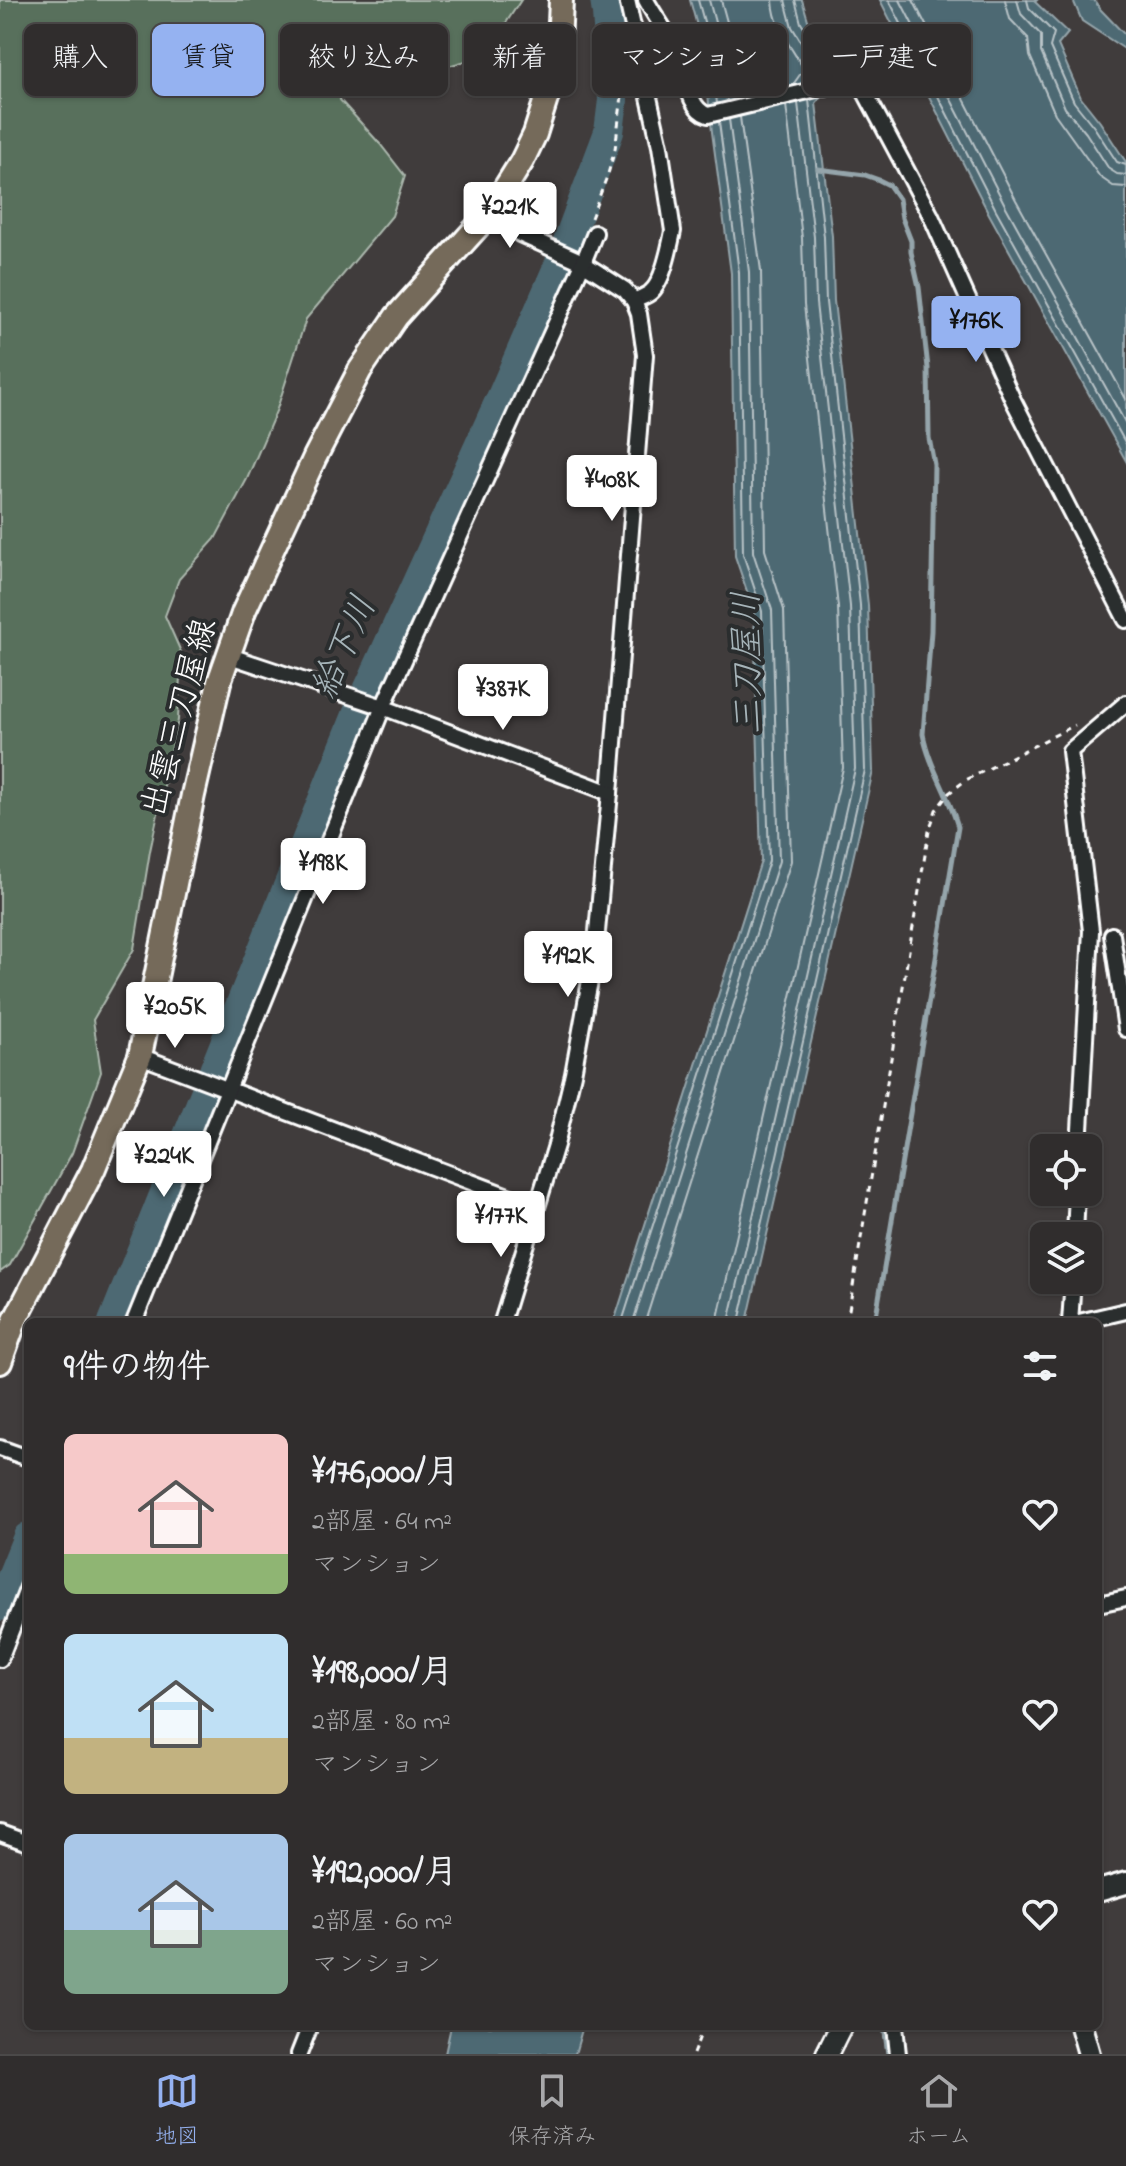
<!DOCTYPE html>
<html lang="ja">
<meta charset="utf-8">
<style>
:root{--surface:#302d2d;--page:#383535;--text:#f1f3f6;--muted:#a8a8aa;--line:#4b4949;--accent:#95b2f1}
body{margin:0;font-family:"Indie Flower","Klee One",sans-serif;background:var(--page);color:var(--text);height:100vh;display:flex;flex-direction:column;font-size:30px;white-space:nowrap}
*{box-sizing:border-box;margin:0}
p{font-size:26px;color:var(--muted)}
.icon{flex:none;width:44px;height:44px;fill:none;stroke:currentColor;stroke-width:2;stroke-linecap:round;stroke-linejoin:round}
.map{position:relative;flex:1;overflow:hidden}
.details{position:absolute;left:24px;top:1318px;width:1078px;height:712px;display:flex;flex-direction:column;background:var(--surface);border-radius:12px;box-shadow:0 2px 6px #0004,0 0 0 2px var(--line)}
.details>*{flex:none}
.hud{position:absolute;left:24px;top:24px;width:1078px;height:72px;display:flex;gap:16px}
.fabs{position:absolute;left:1030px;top:1134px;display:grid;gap:16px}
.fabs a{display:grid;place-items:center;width:72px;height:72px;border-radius:12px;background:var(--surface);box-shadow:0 2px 6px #0004,0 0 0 2px var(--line);font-size:40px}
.price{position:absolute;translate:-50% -68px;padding:0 18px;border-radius:8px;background:#fff;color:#222;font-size:26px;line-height:52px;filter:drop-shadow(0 2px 4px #0008)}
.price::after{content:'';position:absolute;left:50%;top:48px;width:24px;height:18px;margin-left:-12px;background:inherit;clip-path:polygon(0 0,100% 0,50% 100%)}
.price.current{background:var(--accent);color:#111}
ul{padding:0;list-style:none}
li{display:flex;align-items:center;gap:24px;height:200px;padding:0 40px}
li span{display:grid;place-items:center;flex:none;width:224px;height:160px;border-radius:12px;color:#555}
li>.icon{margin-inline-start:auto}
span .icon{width:96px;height:96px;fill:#fffc;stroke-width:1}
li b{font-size:34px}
h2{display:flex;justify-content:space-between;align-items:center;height:96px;padding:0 40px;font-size:34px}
.chip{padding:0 28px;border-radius:12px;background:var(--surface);box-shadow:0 2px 6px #0004,0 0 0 2px var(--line);font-size:28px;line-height:72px}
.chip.current{background:var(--accent);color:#111}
.tab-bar{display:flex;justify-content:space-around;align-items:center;height:112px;border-top:2px solid var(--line);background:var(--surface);font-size:22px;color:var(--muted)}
.tab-bar a{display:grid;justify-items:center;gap:4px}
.tab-bar .current{color:var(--accent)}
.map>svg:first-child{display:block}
.green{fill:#59705c;stroke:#acb8ae;stroke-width:2}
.water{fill:#4e6973;stroke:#95a5ab;stroke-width:2}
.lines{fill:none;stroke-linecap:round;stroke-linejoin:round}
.shore{stroke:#b8c3c7;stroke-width:2}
.stream{stroke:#95a5ab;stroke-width:5}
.river{stroke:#4e6973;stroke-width:30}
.street-casing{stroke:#fff;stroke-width:20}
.secondary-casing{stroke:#fff;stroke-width:26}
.primary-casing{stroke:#fff;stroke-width:28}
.path{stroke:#fff;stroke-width:3;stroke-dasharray:6 6;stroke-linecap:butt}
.street{stroke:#2a2d2e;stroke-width:14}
.secondary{stroke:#2a2d2e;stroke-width:20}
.primary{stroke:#746a5a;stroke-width:22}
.labels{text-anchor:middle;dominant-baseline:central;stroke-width:8;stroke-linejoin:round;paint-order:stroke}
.street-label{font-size:34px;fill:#fff;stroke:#2a2d2e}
.water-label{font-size:36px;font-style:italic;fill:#a6b4b9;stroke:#2a2d2e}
</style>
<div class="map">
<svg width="1126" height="2054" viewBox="0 0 1126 2054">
<rect width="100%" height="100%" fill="#403c3c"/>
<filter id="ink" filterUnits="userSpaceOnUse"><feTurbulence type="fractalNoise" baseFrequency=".0125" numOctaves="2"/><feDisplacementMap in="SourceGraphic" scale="16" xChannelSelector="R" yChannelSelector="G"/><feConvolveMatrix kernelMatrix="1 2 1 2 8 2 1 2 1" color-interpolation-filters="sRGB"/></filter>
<g filter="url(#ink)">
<path class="green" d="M0 0H521L500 32 466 61 423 73 361 64 339 80 340 100 380 144 405 176 392 216 306 319 277 409 247 479 215 539 179 579 165 616 181 652 178 720 150 851 134 949 93 1020 101 1072 72 1153 10 1265 0 1272Z"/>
<g class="water">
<path d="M690 0H802L808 20 841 72 816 103 832 236 834 301 868 605 873 771 747 1322H614L761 861 754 612 735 556 731 273 712 132 703 48Z"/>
<path d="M880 0H1037L1035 2 1068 33 1058 45 1081 98 1100 122 1126 162V461L989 214Z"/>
<path d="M1073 0H1094L1101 10 1126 36V50L1082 21Z"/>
<path d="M451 2026H583L575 2054H445Z"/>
</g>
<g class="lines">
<g class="shore">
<path d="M698 0 711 47 717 104"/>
<path d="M709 0 721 45 727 101"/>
<path d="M721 0 733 44 738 98"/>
<path d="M773 0C774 27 791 47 804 69L792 86"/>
<path d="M785 0 792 27 818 69 811 81"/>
<path d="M795 0 801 23 830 69 827 77"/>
<path d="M889 0 996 210 1126 444"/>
<path d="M900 0 1005 205 1126 424"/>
<path d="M913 0 1016 200 1126 399"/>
<path d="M1005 0 1010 19 1028 38 1030 56 1055 114 1100 177 1113 186 1126 187"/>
<path d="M1017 0 1021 14 1041 35V52L1065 108 1086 133 1109 169 1117 174 1126 175"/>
<path d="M1027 0 1029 8 1054 33 1050 47 1074 102 1094 127 1117 162 1126 165"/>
<path d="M622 1322 769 861 762 611 743 554 739 272 719 122"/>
<path d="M633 1322 779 861 772 610 753 552 749 272 729 119"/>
<path d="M645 1322 791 861 784 610 765 550 761 271 740 117"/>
<path d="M717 1322 843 768 838 607 804 305 802 238 786 105"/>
<path d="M729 1322 855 769 850 606 816 303 814 237 798 103"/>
<path d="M739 1322 865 770 860 605 826 302 824 237 809 100"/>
</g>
<g class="stream">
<path d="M818 169 865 175 879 180 889 185 899 199 902 218 911 241V252L919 287 928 368 929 438 934 464 931 631 923 734C929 766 949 795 958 827L875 1322"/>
<path d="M884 2026 888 2054"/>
</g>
<g class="river">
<path d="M113 1322 359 710 503 394 559 265 609 132 613 100 607 13 605 0"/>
<path d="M0 1606 28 1537"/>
</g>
<defs>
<g id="street">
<path d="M627 0 660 146 673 231C670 246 663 282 651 292 647 296 639 298 634 301"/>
<path d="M646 0C657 20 672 39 681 61 687 78 688 109 708 115L854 80 860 83 931 216 1013 400 1126 620"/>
<path d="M489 214 520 234 578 260 625 290 634 301 639 314 645 355 610 793 595 953 573 1074 556 1145 502 1322"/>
<path d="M227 655 377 705 610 793"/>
<path d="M1112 935 1126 1029"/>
<path d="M140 1056 537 1207"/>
<path d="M1079 1148 1091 931 1070 751 1126 703"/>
<path d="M1075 1236 1077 1192"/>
<path d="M134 1322 383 707 583 263 595 233"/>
<path d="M1070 1322 1073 1280"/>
<path d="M1079 1322 1126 1311"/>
<path d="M0 1448 28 1458"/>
<path d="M1098 1604 1126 1598"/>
<path d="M0 1659 28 1587"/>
<path d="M0 1833 28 1843"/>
<path d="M895 2026 898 2054"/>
<path d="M299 2054 310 2026"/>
</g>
<g id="secondary">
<path d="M1098 1891 1126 1883"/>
<path d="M1081 2026 1089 2054"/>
<path d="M827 2054 841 2026"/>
</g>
<path id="primary" d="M0 1362 15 1320 93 1170 140 1056 193 795 219 682 244 611 315 457 360 370 396 317 489 214 522 161 535 134 552 80 559 46 561 0"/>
</defs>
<use href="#street" class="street-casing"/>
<use href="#secondary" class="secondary-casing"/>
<use href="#primary" class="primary-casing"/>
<g class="path">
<path d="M591 218 608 174 615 149 624 81"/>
<path d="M847 1322 929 831 936 810 949 793 966 780 1075 725"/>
<path d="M693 2054 704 2026"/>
</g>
<use href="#street" class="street"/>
<use href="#secondary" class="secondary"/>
<use href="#primary" class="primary"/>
</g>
</g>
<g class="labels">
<g class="street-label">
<text transform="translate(181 718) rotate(-75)">出雲三刀屋線</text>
</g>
<g class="water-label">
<text transform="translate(346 648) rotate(-66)">給下川</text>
<text transform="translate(750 663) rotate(-91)">三刀屋川</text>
</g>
</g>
</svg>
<div class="fabs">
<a><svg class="icon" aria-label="locate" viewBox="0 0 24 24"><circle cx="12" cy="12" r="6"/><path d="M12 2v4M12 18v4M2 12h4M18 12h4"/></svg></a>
<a><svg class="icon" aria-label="layers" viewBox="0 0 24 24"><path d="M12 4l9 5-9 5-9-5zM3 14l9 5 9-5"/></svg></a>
</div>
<b class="price" style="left:510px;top:250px">¥221K</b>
<b class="price current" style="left:976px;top:364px">¥176K</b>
<b class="price" style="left:612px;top:523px">¥408K</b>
<b class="price" style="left:503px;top:732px">¥387K</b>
<b class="price" style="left:323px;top:906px">¥198K</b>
<b class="price" style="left:568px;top:999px">¥192K</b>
<b class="price" style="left:175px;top:1050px">¥205K</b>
<b class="price" style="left:164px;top:1199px">¥224K</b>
<b class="price" style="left:501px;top:1259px">¥177K</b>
<div class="hud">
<a class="chip">購入</a>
<a class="chip current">賃貸</a>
<a class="chip">絞り込み</a>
<a class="chip">新着</a>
<a class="chip">マンション</a>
<a class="chip">一戸建て</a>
</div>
<section class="details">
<h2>9件の物件<svg class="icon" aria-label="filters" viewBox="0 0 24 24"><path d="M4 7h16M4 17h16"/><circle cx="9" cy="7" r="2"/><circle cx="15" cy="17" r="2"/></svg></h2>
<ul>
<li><span style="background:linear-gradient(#f6c9c9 75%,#8fb573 0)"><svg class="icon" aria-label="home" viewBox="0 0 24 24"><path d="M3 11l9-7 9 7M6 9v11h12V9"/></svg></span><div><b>¥176,000/月</b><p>2部屋 · 64 m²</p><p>マンション</p></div><svg class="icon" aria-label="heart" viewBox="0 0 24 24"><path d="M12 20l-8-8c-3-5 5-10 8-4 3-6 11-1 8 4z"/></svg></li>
<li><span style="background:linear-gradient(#bfe0f5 65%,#c2b280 0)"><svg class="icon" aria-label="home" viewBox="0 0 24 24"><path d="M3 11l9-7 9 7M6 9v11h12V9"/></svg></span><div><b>¥198,000/月</b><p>2部屋 · 80 m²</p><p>マンション</p></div><svg class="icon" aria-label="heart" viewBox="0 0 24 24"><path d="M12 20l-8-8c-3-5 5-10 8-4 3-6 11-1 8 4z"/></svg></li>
<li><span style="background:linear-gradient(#a9c7e8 60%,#7fa58c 0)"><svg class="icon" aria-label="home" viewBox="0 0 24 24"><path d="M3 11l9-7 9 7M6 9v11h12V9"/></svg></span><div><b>¥192,000/月</b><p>2部屋 · 60 m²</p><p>マンション</p></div><svg class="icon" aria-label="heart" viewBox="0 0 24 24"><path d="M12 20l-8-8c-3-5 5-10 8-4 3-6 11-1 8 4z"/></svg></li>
</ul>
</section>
</div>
<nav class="tab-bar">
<a class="current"><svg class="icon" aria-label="map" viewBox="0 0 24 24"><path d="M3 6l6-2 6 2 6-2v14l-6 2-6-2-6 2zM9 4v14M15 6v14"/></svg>地図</a>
<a><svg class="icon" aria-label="saved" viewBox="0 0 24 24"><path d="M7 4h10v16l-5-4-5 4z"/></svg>保存済み</a>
<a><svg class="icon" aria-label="home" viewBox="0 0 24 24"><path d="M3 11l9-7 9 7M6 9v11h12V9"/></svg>ホーム</a>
</nav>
